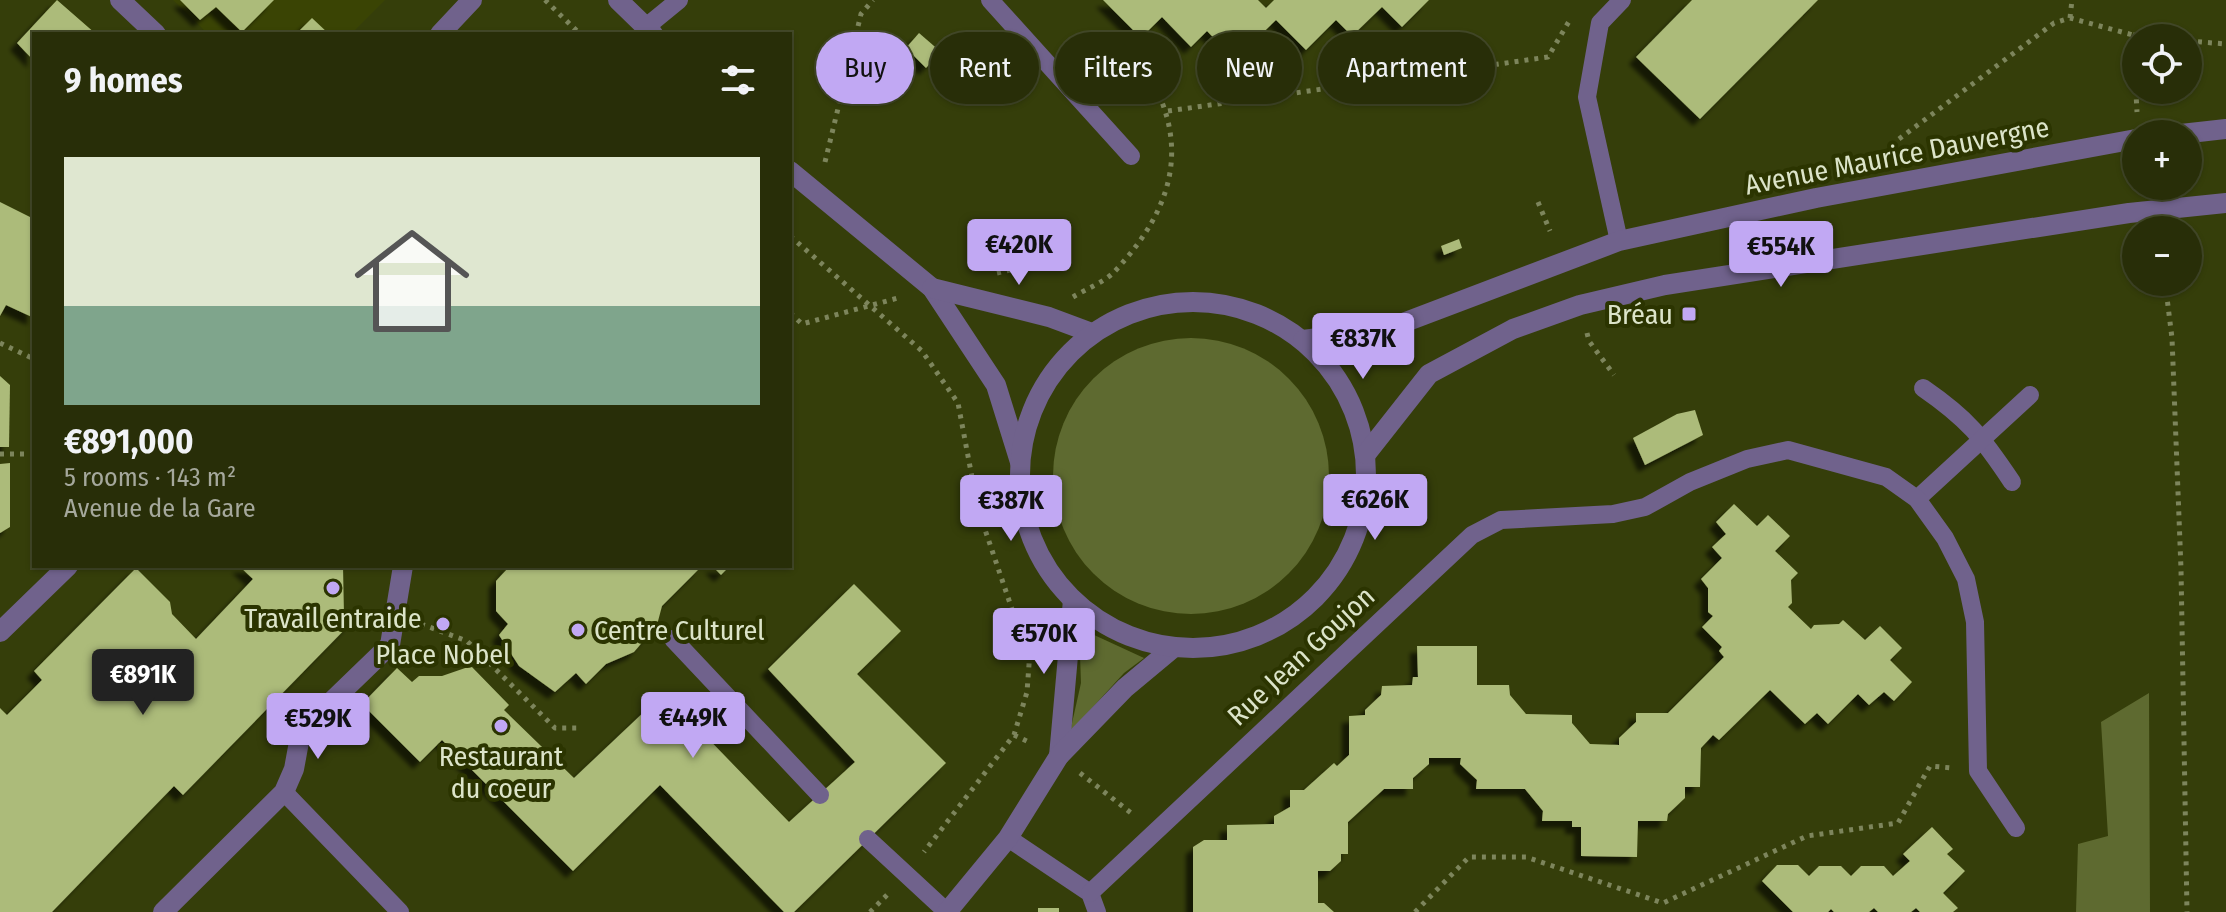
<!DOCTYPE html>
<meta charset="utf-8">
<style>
:root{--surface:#282e08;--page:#343a16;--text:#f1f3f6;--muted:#a5a89c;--line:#444a29;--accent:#c1a8f3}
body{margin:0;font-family:"Fira Sans Condensed",sans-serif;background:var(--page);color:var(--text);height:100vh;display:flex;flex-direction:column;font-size:30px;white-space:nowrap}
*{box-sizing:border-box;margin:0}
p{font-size:26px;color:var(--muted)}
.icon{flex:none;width:44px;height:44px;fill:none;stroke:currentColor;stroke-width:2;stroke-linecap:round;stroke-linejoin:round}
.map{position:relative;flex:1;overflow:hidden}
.drawer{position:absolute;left:32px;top:32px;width:760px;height:536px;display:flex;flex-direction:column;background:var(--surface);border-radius:0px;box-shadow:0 2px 6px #0004,0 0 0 2px var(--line)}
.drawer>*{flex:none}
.hud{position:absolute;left:816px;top:32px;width:760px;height:72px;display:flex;gap:16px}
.controls{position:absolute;left:2122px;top:24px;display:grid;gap:16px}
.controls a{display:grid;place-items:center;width:80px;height:80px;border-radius:50%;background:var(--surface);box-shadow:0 2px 6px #0004,0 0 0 2px var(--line);font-size:40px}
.price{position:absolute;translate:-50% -68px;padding:0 18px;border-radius:8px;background:var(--accent);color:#111;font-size:26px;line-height:52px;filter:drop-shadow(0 2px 4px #0008)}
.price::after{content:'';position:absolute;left:50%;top:48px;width:24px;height:18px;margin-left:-12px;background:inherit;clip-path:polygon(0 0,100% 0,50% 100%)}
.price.active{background:#222;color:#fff}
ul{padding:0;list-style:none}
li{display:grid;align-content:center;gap:16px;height:424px;padding:0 32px}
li+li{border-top:2px solid var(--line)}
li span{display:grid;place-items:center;height:248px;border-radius:0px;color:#555}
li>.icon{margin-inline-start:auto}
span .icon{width:144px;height:144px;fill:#fffc;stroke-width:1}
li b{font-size:34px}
h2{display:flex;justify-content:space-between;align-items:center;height:96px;padding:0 32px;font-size:34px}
.pill{padding:0 28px;border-radius:36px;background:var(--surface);box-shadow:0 2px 6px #0004,0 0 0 2px var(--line);font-size:28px;line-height:72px}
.pill.active{background:var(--accent);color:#111}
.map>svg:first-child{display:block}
.built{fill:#3a4404}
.green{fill:#5e6a30}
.building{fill:#acbb7a;filter:url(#shadow)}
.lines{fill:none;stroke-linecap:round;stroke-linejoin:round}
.path{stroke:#7d855c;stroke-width:5;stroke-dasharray:4 6;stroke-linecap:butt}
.service{stroke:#70628c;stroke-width:18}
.minor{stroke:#70628c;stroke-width:20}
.tertiary{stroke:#70628c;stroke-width:20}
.poi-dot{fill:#c1a8f3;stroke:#2b3400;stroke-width:3}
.labels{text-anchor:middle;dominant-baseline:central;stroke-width:8;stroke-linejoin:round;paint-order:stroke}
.street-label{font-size:28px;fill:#dce4c9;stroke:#2b3400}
.poi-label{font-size:28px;fill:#dce4c9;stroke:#2b3400}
</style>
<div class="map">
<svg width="2226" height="912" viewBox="0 0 2226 912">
<defs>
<filter id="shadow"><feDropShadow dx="-7" dy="7" stdDeviation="2" flood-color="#0009"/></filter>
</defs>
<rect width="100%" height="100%" fill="#353e0a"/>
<path class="built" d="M173 0H385L351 34H208Z"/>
<g class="green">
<circle cx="1191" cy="476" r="138"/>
<path d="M1079 628 1144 658 1124 673 1070 732 1081 683Z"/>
<path d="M2149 693 2150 912H2076L2078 844 2108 836 2101 722Z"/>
</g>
<g class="building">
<path d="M57 0 96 34H34V61L17 43Z"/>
<path d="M180 0H274L242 32 216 7 200 20Z"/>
<path d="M1103 0H1258L1266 8 1274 0H1429L1402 27 1382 7 1352 36 1336 20 1306 50 1276 20 1235 60 1207 31 1191 47 1162 17 1141 38Z"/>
<path d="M1692 0H1818L1700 119 1636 57Z"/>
<path d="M312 18 329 34H296Z"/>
<path d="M919 33 941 52 926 68 906 48Z"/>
<path d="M0 202 34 219V318L6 305 0 316Z"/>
<path d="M1459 239 1462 248 1444 255 1441 246Z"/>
<path d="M0 376 10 385 9 447H0Z"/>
<path d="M1695 410 1703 435 1645 465 1633 438 1677 414Z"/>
<path d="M10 463V527L0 533V464Z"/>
<path d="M1734 504 1757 526 1768 515 1790 536 1775 551 1798 573 1791 580 1792 603 1788 607 1811 629 1814 625 1839 624 1843 620 1865 640 1880 626 1902 648 1890 660 1912 682 1894 701 1884 692 1869 705 1858 694 1828 724 1817 713 1805 724 1770 690 1719 740 1713 735 1701 748 1700 787H1685V798L1668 814 1667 821H1638L1637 857 1581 856V827H1572V821H1542L1543 811 1525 789H1476L1477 780 1460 764 1461 758H1429V764L1413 778V789H1384L1348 822V854H1341V861L1330 871H1318V903H1324L1334 912H1193V847L1204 840H1227V825L1274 824V816L1290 807V790H1304L1334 763 1337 766 1349 755V716L1365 715V710L1381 695 1382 686 1412 685 1413 677H1418L1417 646H1477V685H1509L1510 695 1526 714 1572 715V723L1590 744 1619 745V738L1636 722V713H1668L1724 657 1719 651 1722 647 1702 627 1713 616 1708 612V588L1701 579 1722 558 1712 547 1726 534 1716 522Z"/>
<path d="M239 566H343L344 615 351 623 183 795 174 786 52 912H0V708L7 715 42 680 34 671 136 568 170 602 172 614 196 639 253 579Z"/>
<path d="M506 566H702L662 606 657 625 634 652 606 664 586 684 576 673 555 692 519 666 499 635 508 624 496 611V581L508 568Z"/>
<path d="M712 566H730L721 575Z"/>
<path d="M854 584 901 631 857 674 946 763 794 912H784L660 785 573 871 442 740 420 762 362 704 397 668 412 682 419 676H442L471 666 509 705 504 710 574 778 664 693 789 822 855 762 768 669Z"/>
<path d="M1932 827 1953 849 1947 854 1965 871 1943 893 1958 908 1953 912H1920L1916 908 1911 912H1878L1874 908 1869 912H1834L1831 909 1828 912H1793L1762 881 1777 865H1798L1809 876 1819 866H1841L1851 876 1861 866H1884L1893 876 1910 861 1903 854Z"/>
<rect x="1038" y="908" width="21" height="4"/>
</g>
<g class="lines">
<g class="path">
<path d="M545 0 580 34"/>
<path d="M2070 18 2072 0"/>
<path d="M2133 35 2161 38"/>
<path d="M2188 41 2226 44"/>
<path d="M1168 111 1548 57 1571 18"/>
<path d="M1899 139 2054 23 2070 18 2133 35 2137 112"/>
<path d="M825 162 861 14 873 0"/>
<path d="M1538 202 1550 231"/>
<path d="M790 236 922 351 958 403 978 509 1015 618 1030 651 1027 692 1014 735 924 852"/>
<path d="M997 273 1058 259"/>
<path d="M2165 282 2172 338 2181 569 2187 912"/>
<path d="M1073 297C1086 289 1105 282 1115 271 1178 204 1192 136 1139 60L1159 38"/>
<path d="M790 313 802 324 898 298"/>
<path d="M1587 333 1589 341 1614 375"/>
<path d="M0 343 34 359"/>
<path d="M0 454H34"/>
<path d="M421 624 467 641 555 728H579"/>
<path d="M1014 735 1031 743"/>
<path d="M1080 773 1135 816"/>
<path d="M870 912 889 893"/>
<path d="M1415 912 1469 857H1526L1663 903 1807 836 1898 823 1930 766 1952 768"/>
</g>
<g class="service">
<path d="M990 0 1131 156"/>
<path d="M646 27 679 0"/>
<path d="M1619 241 1587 97 1600 23 1622 0"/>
<path d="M1923 388C1968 419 1982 437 2012 482"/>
<path d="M1917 499 2030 395"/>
<path d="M673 639 820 795"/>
<path d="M284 792 400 912"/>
<path d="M1008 838 1090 893 1097 912"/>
<path d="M868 839 947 912"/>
<path d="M1090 893 1472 535 1501 520 1613 514 1645 507 1690 482 1747 459 1788 450 1886 477 1917 499 1945 538 1966 579 1975 622 1978 771 2016 828"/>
</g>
<g class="minor">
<path d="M120 0 156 34"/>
<path d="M618 0 653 34"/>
<path d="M440 34 472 0"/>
<path d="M790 171 932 288 996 385 1020 462"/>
<path d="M932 288 1049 317 1092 333"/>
<path d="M0 632 68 566"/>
<path d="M1059 756 1073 600"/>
<path d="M163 912 284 792 294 769 301 731 390 645 403 566"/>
<path d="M947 912 1008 838 1059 756 1125 688 1173 648"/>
</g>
<g class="tertiary">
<path d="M2181 134 2226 129"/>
<circle cx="1193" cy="475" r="173"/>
<path d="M1303 340 1387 329 1619 241 1816 198 2136 139"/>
<path d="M1366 454 1429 374 1513 329 1580 305 1665 285 2129 213 2226 203"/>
</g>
</g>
<g class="poi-dot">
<rect x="1681" y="306" width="16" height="16" rx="4"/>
<circle cx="333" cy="588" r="8"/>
<circle cx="443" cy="624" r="8"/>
<circle cx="578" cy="630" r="8"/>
<circle cx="501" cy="726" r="8"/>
</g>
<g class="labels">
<g class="street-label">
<text transform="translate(1897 156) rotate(-11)">Avenue Maurice Dauvergne</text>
<text transform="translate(1301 656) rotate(-43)">Rue Jean Goujon</text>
</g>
<g class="poi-label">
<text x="1673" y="314" text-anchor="end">Bréau</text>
<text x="333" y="618">Travail entraide</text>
<text x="594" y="630" text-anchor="start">Centre Culturel</text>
<text x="443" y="654">Place Nobel</text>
<text x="501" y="756">Restaurant<tspan x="501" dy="32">du coeur</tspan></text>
</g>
</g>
</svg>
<div class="controls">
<a><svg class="icon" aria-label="locate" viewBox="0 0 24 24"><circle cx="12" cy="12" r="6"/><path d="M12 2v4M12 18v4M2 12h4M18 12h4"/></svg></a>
<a>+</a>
<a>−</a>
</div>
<b class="price" style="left:1019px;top:287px">€420K</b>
<b class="price" style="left:1781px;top:289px">€554K</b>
<b class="price" style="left:1363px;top:381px">€837K</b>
<b class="price" style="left:1375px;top:542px">€626K</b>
<b class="price" style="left:1011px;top:543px">€387K</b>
<b class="price" style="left:1044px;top:676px">€570K</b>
<b class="price active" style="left:143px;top:717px">€891K</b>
<b class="price" style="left:693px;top:760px">€449K</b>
<b class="price" style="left:318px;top:761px">€529K</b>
<div class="hud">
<a class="pill active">Buy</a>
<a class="pill">Rent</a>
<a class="pill">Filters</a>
<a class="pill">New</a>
<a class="pill">Apartment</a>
</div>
<section class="drawer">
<h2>9 homes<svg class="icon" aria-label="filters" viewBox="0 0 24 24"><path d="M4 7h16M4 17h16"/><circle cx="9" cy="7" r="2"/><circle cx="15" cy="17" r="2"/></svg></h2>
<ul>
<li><span style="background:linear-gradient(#dfe7d0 60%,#7fa58c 0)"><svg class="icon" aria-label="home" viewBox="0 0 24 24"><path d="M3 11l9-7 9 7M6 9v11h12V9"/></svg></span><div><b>€891,000</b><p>5 rooms · 143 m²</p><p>Avenue de la Gare</p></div></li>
</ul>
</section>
</div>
